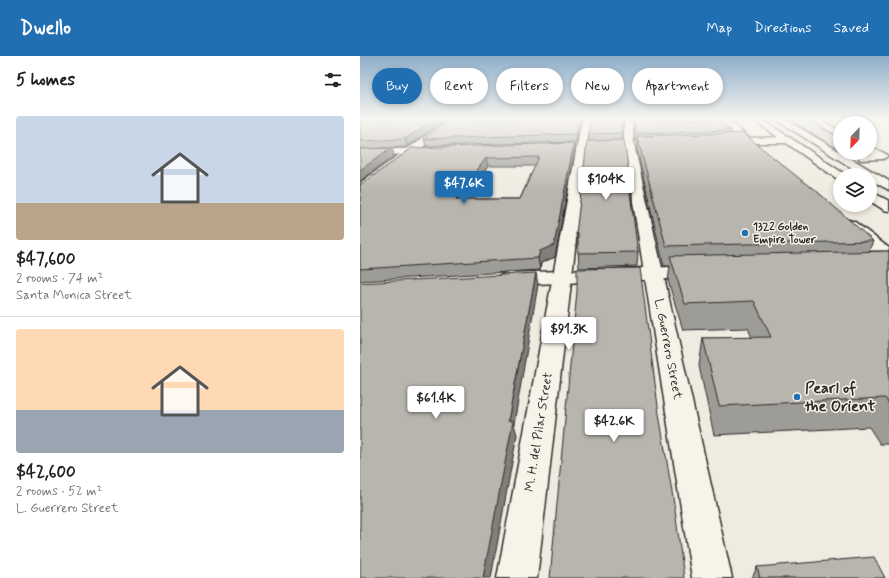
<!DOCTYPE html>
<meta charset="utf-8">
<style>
:root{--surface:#fff;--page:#f2f2f2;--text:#222;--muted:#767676;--line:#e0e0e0;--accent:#1f6fb2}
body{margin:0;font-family:Mynerve,sans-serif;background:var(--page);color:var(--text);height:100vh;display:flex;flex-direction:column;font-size:15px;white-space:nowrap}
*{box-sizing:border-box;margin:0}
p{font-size:13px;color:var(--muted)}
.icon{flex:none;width:22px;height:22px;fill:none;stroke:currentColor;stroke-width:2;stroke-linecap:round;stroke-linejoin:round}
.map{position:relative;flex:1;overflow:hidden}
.side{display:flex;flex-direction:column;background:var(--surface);width:360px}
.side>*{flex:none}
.guide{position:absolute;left:12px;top:12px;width:380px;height:36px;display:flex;gap:8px}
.needle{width:26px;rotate:203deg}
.tools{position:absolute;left:473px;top:60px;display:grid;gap:8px}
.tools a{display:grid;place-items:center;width:44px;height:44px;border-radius:50%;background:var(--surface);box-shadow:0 2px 6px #0003;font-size:20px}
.price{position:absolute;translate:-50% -34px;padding:0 9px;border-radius:4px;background:#fff;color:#222;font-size:13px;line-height:26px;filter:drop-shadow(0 1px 2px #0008)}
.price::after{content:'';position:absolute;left:50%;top:24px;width:12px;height:9px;margin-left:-6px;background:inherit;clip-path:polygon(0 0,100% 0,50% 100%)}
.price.selected{background:var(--accent);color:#fff}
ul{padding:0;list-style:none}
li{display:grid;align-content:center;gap:8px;height:212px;padding:0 16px}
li+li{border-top:1px solid var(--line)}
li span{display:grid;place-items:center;height:124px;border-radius:4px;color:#555}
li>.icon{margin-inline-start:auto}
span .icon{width:72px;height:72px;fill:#fffc;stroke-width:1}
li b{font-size:17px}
h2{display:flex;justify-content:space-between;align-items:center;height:48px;padding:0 16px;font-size:17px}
.tag{padding:0 14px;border-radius:18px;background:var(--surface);box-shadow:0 2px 6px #0003;font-size:14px;line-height:36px}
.tag.selected{background:var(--accent);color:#fff}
header{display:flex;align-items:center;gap:24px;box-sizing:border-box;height:56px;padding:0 20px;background:var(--accent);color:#fff}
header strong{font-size:19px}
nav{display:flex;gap:22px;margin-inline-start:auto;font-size:14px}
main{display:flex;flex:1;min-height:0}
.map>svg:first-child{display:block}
.green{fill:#cfcbc2;stroke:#7d7b76}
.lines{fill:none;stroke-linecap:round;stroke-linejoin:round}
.pedestrian-casing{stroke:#2b2b2b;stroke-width:3}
.minor-casing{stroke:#2b2b2b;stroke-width:3}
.tertiary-casing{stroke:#2b2b2b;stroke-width:3}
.secondary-casing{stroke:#2b2b2b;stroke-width:3}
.trunk-casing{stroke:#2b2b2b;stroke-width:3}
.pedestrian{fill:#f7f3e8;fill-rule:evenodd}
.minor{fill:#f7f3e8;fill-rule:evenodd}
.tertiary{fill:#f7f3e8;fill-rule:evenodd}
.secondary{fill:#f7f3e8;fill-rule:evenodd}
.trunk{fill:#f7f3e8;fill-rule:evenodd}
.wall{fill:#9e9c96;stroke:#2b2b2b;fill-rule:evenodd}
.shaded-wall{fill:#817f7a;stroke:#2b2b2b}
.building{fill:#b8b5ae;stroke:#2b2b2b;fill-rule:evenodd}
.poi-dot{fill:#1f6fb2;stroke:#f7f3e8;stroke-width:1.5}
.labels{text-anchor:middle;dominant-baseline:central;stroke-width:3;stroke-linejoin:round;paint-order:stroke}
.far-poi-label{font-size:11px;font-weight:bold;fill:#2b2b2b;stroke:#f7f3e8;text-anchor:start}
.street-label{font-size:13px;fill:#2b2b2b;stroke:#f7f3e8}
.near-poi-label{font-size:16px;font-weight:bold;fill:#2b2b2b;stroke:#f7f3e8;text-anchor:start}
</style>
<header>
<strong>Dwello</strong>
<nav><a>Map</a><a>Directions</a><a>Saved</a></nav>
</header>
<main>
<section class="side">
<h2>5 homes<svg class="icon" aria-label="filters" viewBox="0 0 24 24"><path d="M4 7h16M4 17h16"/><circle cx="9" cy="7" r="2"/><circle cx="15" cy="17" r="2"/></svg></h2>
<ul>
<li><span style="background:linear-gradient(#c9d6e8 70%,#b9a48a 0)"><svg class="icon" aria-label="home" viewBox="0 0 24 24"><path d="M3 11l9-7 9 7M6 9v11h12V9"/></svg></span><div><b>$47,600</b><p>2 rooms · 74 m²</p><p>Santa Monica Street</p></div></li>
<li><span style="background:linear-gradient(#ffd9b3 65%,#9aa5b1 0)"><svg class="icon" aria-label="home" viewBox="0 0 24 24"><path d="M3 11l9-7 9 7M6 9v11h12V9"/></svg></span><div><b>$42,600</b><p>2 rooms · 52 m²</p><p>L. Guerrero Street</p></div></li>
</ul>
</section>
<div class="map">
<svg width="529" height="522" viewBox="0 0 529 522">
<rect width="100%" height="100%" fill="#efebe0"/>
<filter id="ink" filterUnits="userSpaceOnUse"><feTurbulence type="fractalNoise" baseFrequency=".025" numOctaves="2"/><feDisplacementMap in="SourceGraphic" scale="8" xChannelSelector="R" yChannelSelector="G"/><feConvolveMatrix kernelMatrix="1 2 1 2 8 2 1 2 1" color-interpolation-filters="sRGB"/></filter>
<g filter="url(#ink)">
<path class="green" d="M428 63H456L480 75V94Z"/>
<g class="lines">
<defs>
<g id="pedestrian">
<path d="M449 63H459L480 75V81Z"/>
<path d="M510 90 526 98 528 100 523 103 500 104 499 102 500 100 512 98 510 97Z"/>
</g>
<g id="minor">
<path d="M264 63H272L274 88 372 522H332L264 88Z"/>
<path d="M358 63H367L389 82 425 81 430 84 425 87H396L397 89 396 91 392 92 384 88 360 87 358 85 360 83 378 82Z"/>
<path d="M73 92 78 95 77 97 0 100V94Z"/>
<path d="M489 164 495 166 529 192V206L523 205 483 172 481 169 483 166Z"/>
</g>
<path id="tertiary" d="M338 210 345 212 347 216 345 220 338 222 147 229 140 227 137 223 140 219 147 217Z"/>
<g id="secondary">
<path d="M89 63H99L5 136 0 137V127Z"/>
<path d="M222 63H230L177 522H137Z"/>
</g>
<g id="trunk">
<path d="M392 63H402L486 119H480V123L476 122Z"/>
<path d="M415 63H425L529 125V134L510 124V119H503Z"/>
<path d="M510 135 529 145V155L524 154 510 145Z"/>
</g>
</defs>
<use href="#pedestrian" class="pedestrian-casing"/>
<use href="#minor" class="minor-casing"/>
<use href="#tertiary" class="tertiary-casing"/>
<use href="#secondary" class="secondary-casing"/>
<use href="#trunk" class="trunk-casing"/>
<use href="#pedestrian" class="pedestrian"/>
<use href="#minor" class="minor"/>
<use href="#tertiary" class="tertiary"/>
<use href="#secondary" class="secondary"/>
<use href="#trunk" class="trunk"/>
</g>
<g class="wall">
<path d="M0 63H87L47 91 0 93Z"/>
<path d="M90 63H222L216 86 66 90 64 83Z"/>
<path d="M262 63V84L272 137V149H271L278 196 277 210 219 212 218 191 217 192 229 85V78Z"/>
<path d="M273 63H359L371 74 370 77 513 185 509 195H529V388H520L509 371 354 379 339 310 343 282H392L388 272 323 274 308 225 310 210H304L277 93V84H275Z"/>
<path d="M52 92 215 95 195 201 181 207 180 214 0 225V128H2ZM128 110H175L160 143H106Z"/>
<path d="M397 511 525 522H392Z"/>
</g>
<g class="shaded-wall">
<path d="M75 63H87L47 91 45 83Z"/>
<path d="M220 63H222L216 86V78Z"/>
<path d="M214 87 215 95 195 201 181 207 180 214 178 202 180 195Z"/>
<path d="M32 92 34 100 0 125V114Z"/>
<path d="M126 102 128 110 99 154 96 143Z"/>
<rect x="270" y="137" width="2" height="12"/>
<path d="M218 177 219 191 217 192 216 178Z"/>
<path d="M176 217 178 229 154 368 157 379 131 522H123L148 365Z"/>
</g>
<g class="building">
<path d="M0 63H75L45 83 0 85Z"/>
<path d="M90 63H220L216 78 64 83Z"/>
<path d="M230 63H262V77L229 78Z"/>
<path d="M274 63H359L371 74 275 77Z"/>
<path d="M383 77 450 131H452L513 185 306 190 277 80Z"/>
<path d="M264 84 272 137H270L278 196 218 197V177L216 178 227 85Z"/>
<path d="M214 87 194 189 180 195 178 202 0 213V128H2L52 92ZM179 101 160 143H96L126 102Z"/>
<path d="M32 92 0 114V93Z"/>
<path d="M529 195V348L525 342 359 350 343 282 411 281 394 245 325 248 310 200Z"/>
<path d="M280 212 299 358 315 454 324 522H190L217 235V213Z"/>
<path d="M176 217 148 365H153L123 522H0V227Z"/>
<path d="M514 501 525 522H400L397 511Z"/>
</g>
</g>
<linearGradient id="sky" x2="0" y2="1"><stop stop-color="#8dadc9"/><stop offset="0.46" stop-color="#f8f6f1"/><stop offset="1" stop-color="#f8f6f1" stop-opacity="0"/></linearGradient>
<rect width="529" height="136" fill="url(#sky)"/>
<g class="poi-dot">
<circle cx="385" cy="177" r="4"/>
<circle cx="437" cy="341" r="4"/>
</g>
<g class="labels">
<g class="far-poi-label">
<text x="393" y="171">1322 Golden<tspan x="393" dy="13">Empire Tower</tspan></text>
</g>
<g class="street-label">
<text transform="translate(308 293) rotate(79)">L. Guerrero Street</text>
<text transform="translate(179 376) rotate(-81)">M. H. del Pilar Street</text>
</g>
<g class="near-poi-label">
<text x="445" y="332">Pearl of<tspan x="445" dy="18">the Orient</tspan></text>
</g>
</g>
</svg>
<div class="tools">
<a><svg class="needle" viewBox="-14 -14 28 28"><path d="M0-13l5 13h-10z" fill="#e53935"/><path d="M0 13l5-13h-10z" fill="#767676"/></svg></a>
<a><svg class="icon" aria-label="layers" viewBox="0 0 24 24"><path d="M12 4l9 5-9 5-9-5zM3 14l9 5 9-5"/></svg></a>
</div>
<b class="price" style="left:246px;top:145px">$104K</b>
<b class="price selected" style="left:104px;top:149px">$47.6K</b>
<b class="price" style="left:209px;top:295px">$91.3K</b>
<b class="price" style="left:76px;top:364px">$61.4K</b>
<b class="price" style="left:254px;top:387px">$42.6K</b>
<div class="guide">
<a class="tag selected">Buy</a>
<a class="tag">Rent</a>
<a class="tag">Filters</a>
<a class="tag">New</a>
<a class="tag">Apartment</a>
</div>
</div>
</main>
